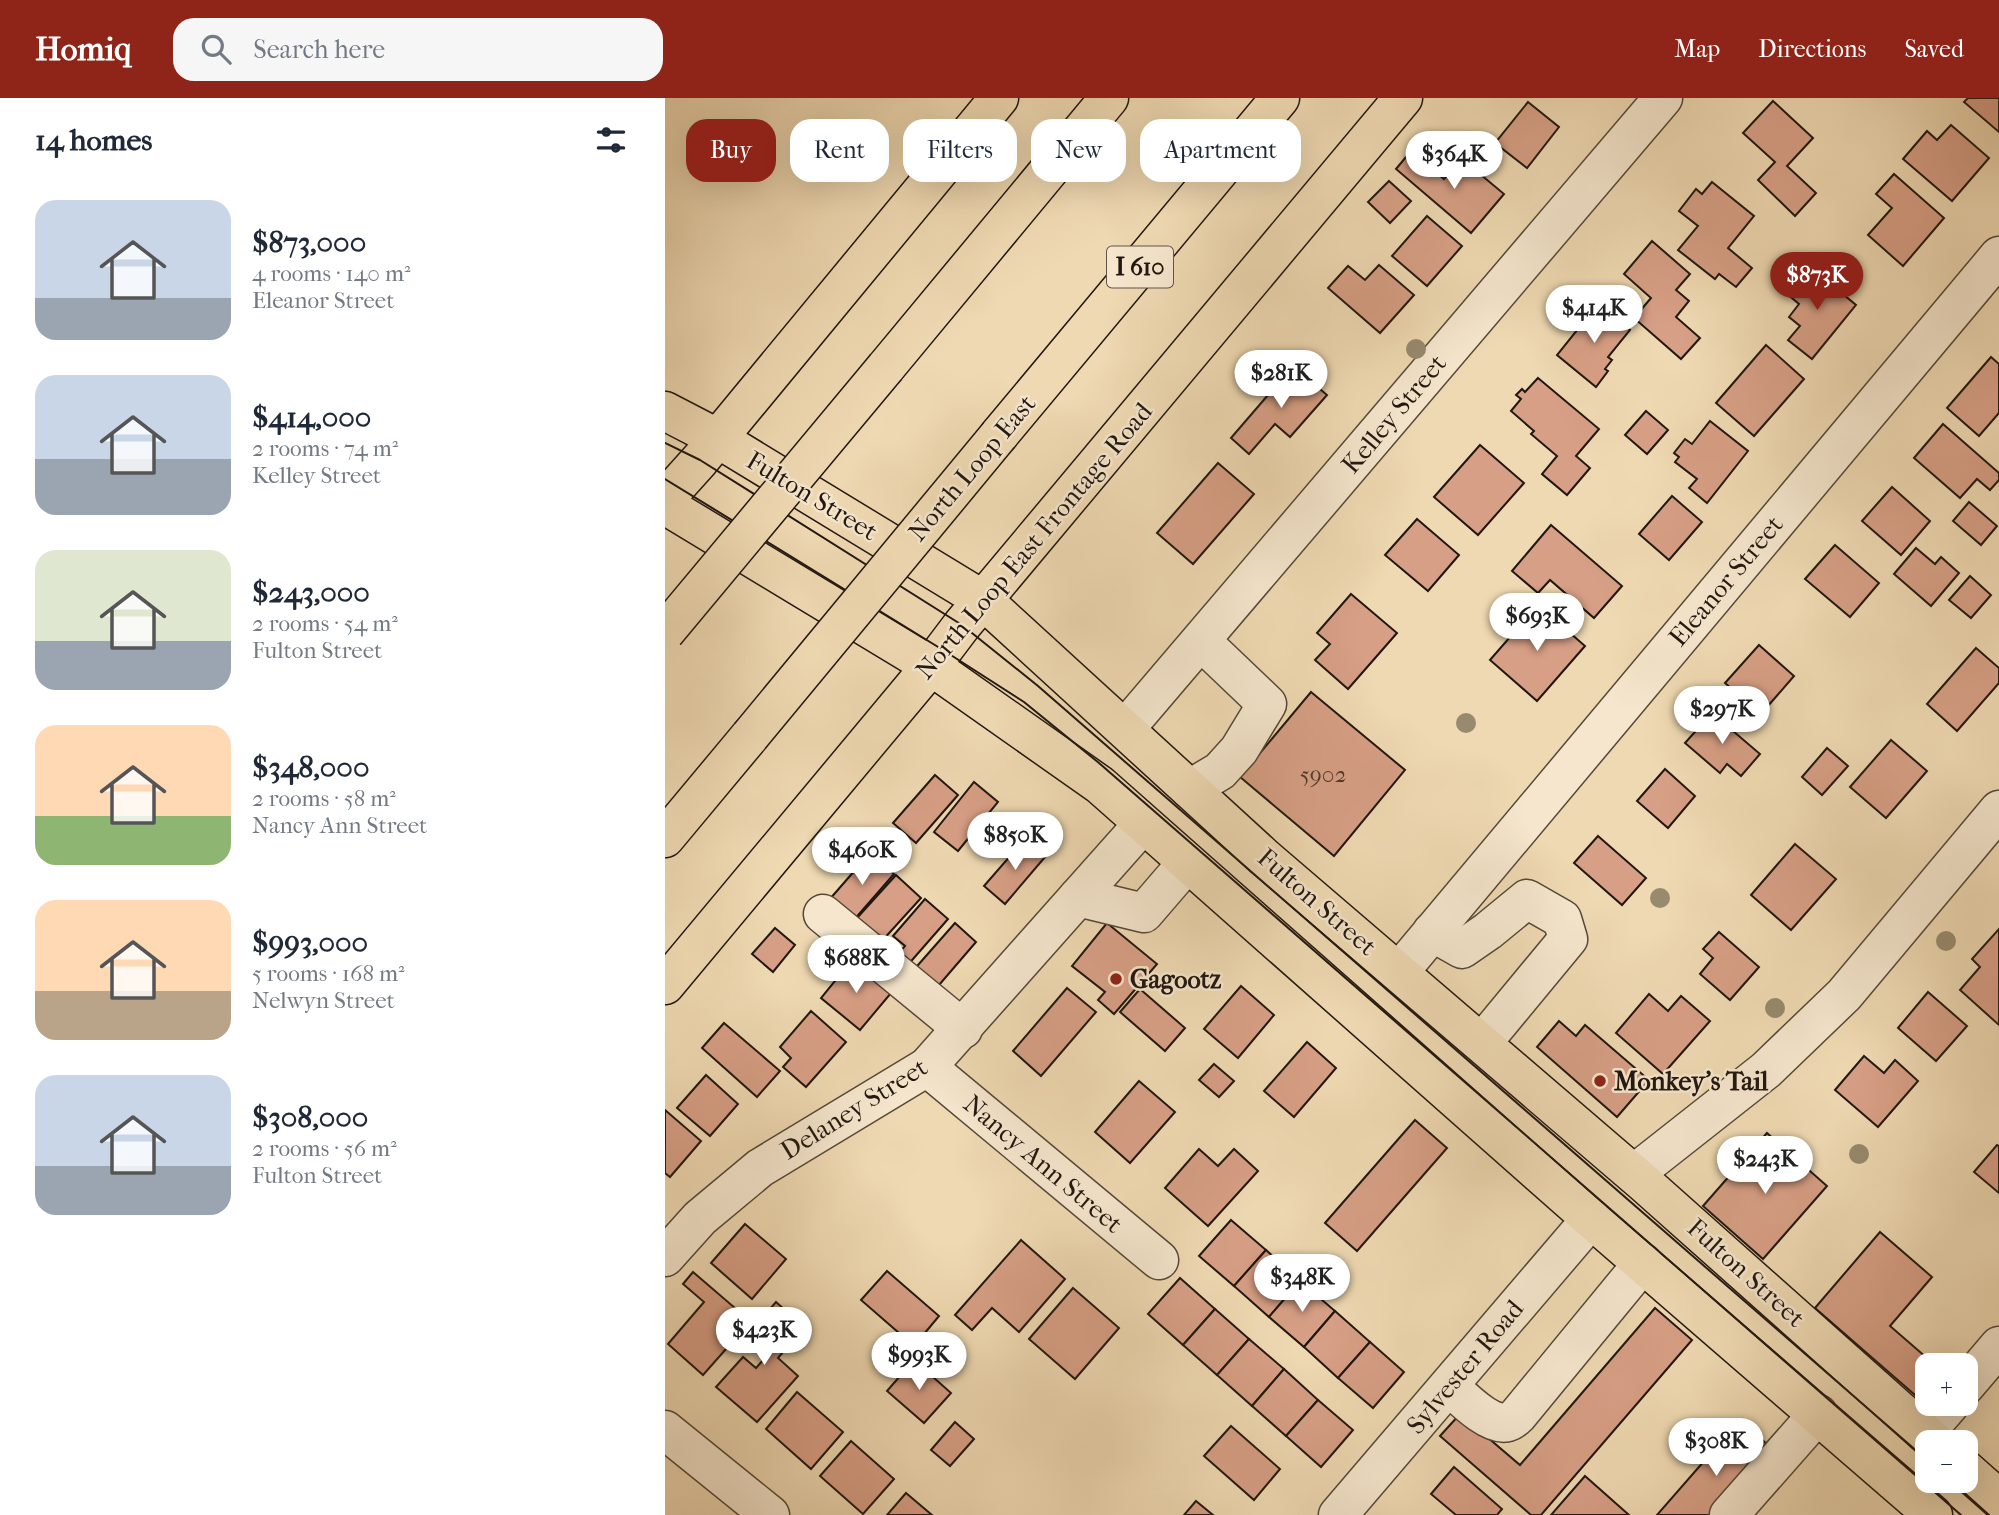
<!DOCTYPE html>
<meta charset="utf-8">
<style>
:root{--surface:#fff;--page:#f6f6f7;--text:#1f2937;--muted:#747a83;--accent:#8f2418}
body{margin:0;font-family:"IM FELL French Canon",serif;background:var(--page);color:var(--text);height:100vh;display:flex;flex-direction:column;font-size:26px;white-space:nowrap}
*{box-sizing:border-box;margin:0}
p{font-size:23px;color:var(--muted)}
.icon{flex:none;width:38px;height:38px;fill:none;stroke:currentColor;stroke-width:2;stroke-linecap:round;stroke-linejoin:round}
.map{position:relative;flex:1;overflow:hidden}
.sheet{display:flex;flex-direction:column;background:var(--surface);width:665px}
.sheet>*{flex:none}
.top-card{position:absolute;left:21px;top:21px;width:665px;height:63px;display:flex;gap:14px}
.tools{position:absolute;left:1250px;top:1255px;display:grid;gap:14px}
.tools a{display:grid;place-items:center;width:63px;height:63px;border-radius:14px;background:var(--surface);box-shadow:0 7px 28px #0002;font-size:35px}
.price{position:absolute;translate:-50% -60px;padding:0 16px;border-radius:24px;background:#fff;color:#222;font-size:23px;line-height:46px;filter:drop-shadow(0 2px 4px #0008)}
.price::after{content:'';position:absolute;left:50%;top:42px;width:21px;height:16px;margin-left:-10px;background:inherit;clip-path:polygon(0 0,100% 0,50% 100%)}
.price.active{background:var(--accent);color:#fff}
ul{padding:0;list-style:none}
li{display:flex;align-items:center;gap:21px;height:175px;padding:0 35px}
li span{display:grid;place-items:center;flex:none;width:196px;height:140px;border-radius:21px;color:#555}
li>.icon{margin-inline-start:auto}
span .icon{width:84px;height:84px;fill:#fffc;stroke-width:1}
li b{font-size:30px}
h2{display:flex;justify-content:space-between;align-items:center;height:84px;padding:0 35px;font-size:30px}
.pill{padding:0 24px;border-radius:21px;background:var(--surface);box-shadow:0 7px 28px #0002;font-size:24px;line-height:63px}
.pill.active{background:var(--accent);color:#fff}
header{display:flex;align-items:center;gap:42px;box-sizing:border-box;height:98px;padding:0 35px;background:var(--accent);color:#fff}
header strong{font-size:33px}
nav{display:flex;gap:38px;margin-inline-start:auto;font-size:24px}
.search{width:490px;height:63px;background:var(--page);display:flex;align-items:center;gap:18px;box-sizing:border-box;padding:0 24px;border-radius:21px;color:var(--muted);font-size:26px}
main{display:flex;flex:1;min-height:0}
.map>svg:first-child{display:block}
.building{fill:#d79f85;stroke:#211710;stroke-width:2}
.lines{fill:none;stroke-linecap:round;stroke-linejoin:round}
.minor-casing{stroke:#544838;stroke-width:41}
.major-casing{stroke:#211710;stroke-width:41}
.highway-casing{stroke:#211710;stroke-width:41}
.minor{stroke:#f5e6cd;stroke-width:38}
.major{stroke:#efd9b2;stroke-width:38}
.highway{stroke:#efd9b2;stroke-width:38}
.tram{stroke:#211710;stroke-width:2}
.highway-bridge-casing{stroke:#211710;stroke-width:41;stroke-linecap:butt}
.highway-bridge{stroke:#efd9b2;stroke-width:38}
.tree{fill:#978a6e}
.poi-dot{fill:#8f2418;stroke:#f5e6cd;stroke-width:2.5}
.labels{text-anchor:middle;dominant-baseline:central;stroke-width:5;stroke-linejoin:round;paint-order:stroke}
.number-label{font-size:23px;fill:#4e392d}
.shield{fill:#f5e6cd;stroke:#615549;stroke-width:2}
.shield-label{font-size:24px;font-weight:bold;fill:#211710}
.street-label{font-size:26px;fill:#211710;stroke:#f5e6cd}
.poi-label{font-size:26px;font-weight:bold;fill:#211710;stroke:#f5e6cd;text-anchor:start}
</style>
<header>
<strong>Homiq</strong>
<div class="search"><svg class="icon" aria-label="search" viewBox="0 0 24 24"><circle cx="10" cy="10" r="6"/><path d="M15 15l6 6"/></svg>Search here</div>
<nav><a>Map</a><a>Directions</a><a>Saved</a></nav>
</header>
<main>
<section class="sheet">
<h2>14 homes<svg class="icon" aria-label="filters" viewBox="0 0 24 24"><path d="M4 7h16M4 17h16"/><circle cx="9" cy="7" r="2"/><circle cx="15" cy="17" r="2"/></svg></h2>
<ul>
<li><span style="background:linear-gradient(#c9d6e8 70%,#9aa5b1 0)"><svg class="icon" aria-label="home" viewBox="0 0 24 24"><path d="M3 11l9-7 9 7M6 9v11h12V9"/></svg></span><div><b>$873,000</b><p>4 rooms · 140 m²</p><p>Eleanor Street</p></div></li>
<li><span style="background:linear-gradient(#c9d6e8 60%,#9aa5b1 0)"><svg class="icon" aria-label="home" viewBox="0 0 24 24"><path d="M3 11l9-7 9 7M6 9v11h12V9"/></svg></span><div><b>$414,000</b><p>2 rooms · 74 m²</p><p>Kelley Street</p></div></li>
<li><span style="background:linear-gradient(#dfe7d0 65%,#9aa5b1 0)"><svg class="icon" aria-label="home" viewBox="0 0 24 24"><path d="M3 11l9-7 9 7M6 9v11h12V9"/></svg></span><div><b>$243,000</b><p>2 rooms · 54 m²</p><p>Fulton Street</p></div></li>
<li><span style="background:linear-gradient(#ffd9b3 65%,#8fb573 0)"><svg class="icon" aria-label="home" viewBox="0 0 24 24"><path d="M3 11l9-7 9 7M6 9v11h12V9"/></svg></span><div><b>$348,000</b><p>2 rooms · 58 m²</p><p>Nancy Ann Street</p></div></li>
<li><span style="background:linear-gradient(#ffd9b3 65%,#b9a48a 0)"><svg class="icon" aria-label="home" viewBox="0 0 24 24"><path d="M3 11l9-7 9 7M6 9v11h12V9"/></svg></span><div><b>$993,000</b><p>5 rooms · 168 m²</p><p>Nelwyn Street</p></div></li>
<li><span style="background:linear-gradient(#c9d6e8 65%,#9aa5b1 0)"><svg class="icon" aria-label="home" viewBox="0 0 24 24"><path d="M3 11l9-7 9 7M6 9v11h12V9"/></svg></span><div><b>$308,000</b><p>2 rooms · 56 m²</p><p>Fulton Street</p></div></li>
</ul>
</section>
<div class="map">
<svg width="1334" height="1417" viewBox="0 0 1334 1417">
<rect width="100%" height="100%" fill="#efd9b2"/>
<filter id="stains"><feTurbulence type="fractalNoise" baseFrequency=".00286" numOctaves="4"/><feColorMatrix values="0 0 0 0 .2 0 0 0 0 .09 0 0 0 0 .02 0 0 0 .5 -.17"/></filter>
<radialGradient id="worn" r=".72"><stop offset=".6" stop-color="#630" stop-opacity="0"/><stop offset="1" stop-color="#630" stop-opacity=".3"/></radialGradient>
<g class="building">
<path d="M1303 0H1334V34L1299 4Z"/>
<path d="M1108 3 1148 40 1122 68 1151 95 1130 118 1093 82 1110 64 1078 35Z"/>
<path d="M863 4 894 29 862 70 830 45Z"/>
<path d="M1286 27 1324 60 1287 103 1238 61 1262 33 1272 42Z"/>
<path d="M746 53 779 81 785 74 792 80 803 66 839 96 806 135 731 71Z"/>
<path d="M1229 76 1279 120 1238 168 1203 137 1227 110 1211 96Z"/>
<path d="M724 83 746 103 725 125 703 104Z"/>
<path d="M1047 84 1089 118 1063 150 1087 170 1071 189 1054 176 1050 181 1013 152 1033 128 1014 113 1031 91 1037 96Z"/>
<path d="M762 118 797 148 762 188 727 158Z"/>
<path d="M987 143 1025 176 1011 192 1024 203 1011 219 1035 240 1016 261 969 220 986 200 959 176Z"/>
<path d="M714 167 749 197 715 235 663 190 683 168 700 182Z"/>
<path d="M1145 169 1191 207 1147 261 1123 242 1135 228 1124 219 1134 206 1122 196Z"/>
<path d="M933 206 965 232 943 259 947 262 940 271 943 273 931 289 892 257Z"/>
<path d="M1101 247 1139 281 1089 338 1051 305Z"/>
<path d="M1326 259 1334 266V315L1314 338 1282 310Z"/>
<path d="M628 268 662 297 625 339 610 326 584 356 566 340Z"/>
<path d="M873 280 934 331 911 358 925 370 902 397 877 376 892 358 866 336 869 333 846 313 856 301 851 297 857 291 860 294Z"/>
<path d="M981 313 1003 332 982 356 960 337Z"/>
<path d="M1045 323 1083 353 1042 405 1024 390 1032 381 1010 364 1014 359 1009 355 1020 341 1027 346Z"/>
<path d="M1278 326 1334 375V382L1325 392 1312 381 1295 400 1249 360Z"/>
<path d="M815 347 859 385 813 437 769 399Z"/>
<path d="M553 365 589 396 528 466 492 435Z"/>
<path d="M1227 389 1265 423 1236 457 1197 423Z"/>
<path d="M1007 398 1037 424 1004 462 974 436Z"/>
<path d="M1304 404 1332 428 1316 447 1288 423Z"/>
<path d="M752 421 794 457 763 493 720 457Z"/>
<path d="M886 427 957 488 929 520 885 482 873 495 847 473Z"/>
<path d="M1170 447 1214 485 1185 519 1140 481Z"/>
<path d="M1251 450 1270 466 1276 459 1294 475 1266 508 1229 476Z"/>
<path d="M1305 478 1326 497 1306 520 1284 502Z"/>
<path d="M686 496 732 535 683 591 650 562 665 546 652 535Z"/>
<path d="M873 507 920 548 872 603 825 562Z"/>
<path d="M1094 547 1129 578 1096 616 1060 585Z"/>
<path d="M1311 550 1334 570V585L1292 633 1262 606Z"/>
<path d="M646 594 740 672 669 758 575 679Z"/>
<path d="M1047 615 1095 656 1076 678 1062 666 1055 675 1020 645Z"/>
<path d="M1226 642 1262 673 1221 720 1185 689Z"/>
<path d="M1162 650 1183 668 1157 697 1137 679Z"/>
<path d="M1000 671 1030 698 1003 730 972 703Z"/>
<path d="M270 677 293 697 251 745 228 725Z"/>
<path d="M309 684 333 704 293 753 269 734Z"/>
<path d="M933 738 981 780 957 807 909 765Z"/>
<path d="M360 741 380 759 340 806 319 788Z"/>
<path d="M1130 746 1171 781 1126 832 1086 797Z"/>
<path d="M205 755 229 776 188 823 164 802Z"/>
<path d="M231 777 256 800 216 844 192 820Z"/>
<path d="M260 801 283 821 241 869 230 860 240 848 228 838Z"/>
<path d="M290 825 311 844 268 894 246 875Z"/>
<path d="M442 825 492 866 449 916 433 902 440 894 407 868Z"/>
<path d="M110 830 130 847 108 874 87 856Z"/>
<path d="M1334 831V927L1295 892 1315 869 1307 861Z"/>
<path d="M1054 834 1094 869 1065 902 1035 876 1048 860 1038 851Z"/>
<path d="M187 862 226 895 195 932 156 900Z"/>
<path d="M576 888 609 917 573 960 539 931Z"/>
<path d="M402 890 431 914 376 978 348 953Z"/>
<path d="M475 891 520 930 500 953 455 914Z"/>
<path d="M1263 894 1302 928 1271 963 1233 930Z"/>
<path d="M984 896 1003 913 1016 898 1045 923 998 976 951 935Z"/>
<path d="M146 913 181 944 141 989 118 969 126 960 115 949Z"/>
<path d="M894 923 911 938 920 927 984 982 952 1019 872 949Z"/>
<path d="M59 925 115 973 92 999 37 950Z"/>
<path d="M642 944 671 970 629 1019 599 993Z"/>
<path d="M1199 958 1219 975 1230 962 1253 983 1213 1029 1170 992Z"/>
<path d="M549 966 569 983 554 999 534 982Z"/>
<path d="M41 977 73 1006 45 1038 12 1010Z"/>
<path d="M474 983 510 1014 465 1065 430 1034Z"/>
<path d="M0 1012 36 1043 5 1079 0 1075Z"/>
<path d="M750 1022 782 1050 692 1153 660 1125Z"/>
<path d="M1102 1035 1162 1088 1098 1161 1038 1108Z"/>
<path d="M1332 1047 1334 1048V1095L1309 1074Z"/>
<path d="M534 1051 553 1068 569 1051 593 1073 543 1128 500 1090Z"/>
<path d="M566 1122 601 1152 569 1188 534 1158Z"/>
<path d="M80 1126 121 1161 87 1201 46 1165Z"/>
<path d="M1215 1134 1267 1179 1225 1228 1270 1267H1262V1284L1250 1297 1150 1210Z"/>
<path d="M356 1142 400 1181 354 1234 327 1210 307 1232 290 1217Z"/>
<path d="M601 1152 635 1183 604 1219 569 1188Z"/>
<path d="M222 1173 274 1218 249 1248 196 1202Z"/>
<path d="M28 1174 70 1210 54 1229 69 1242 38 1277 3 1246 39 1204 18 1186Z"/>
<path d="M515 1180 550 1211 518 1247 483 1216Z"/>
<path d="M635 1183 670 1213 639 1249 604 1219Z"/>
<path d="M408 1190 454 1230 410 1281 364 1241Z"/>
<path d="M111 1204 139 1229 113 1260 133 1278 92 1324 51 1289 78 1259 91 1270 108 1251 86 1233Z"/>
<path d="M990 1210 1027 1242 876 1417H866L775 1338 795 1316 855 1367Z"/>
<path d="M550 1211 584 1241 552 1277 518 1247Z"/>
<path d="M670 1213 705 1244 673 1280 639 1249Z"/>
<path d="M584 1241 619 1271 587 1308 552 1277Z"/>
<path d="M705 1244 739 1274 708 1310 673 1280Z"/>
<path d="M249 1262 286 1295 259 1325 222 1293Z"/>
<path d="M619 1271 653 1302 621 1338 587 1308Z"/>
<path d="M132 1294 178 1334 146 1371 101 1331Z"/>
<path d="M653 1302 688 1332 656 1369 621 1338Z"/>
<path d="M290 1324 309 1341 285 1368 266 1352Z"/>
<path d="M566 1328 615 1371 589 1402 539 1358Z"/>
<path d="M1090 1335 1105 1349 1046 1417H992L1061 1338 1076 1351Z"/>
<path d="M186 1343 229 1381 198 1416 155 1378Z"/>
<path d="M789 1369 837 1411 832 1417H791L766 1396Z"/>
<path d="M920 1378 964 1417H886Z"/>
<path d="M241 1395 267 1417H222Z"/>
<path d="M531 1403 548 1417H519Z"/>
</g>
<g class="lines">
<defs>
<g id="minor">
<path d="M460 631 998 0"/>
<path d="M525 691 555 673 574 652 602 606 536 543"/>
<path d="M413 799 479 815 522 765"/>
<path d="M158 816 298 931"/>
<path d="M767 834 797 851 823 833 862 801 897 821 903 841 817 945"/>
<path d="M734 874 1334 158"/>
<path d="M262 969 494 1162"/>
<path d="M969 1076 1101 972 1179 897 1334 712"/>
<path d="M0 1159 35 1120 95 1070 262 969 478 726"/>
<path d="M784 1288C796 1299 826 1330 843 1324 847 1323 850 1320 853 1317L978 1165"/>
<path d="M1300 1288 1334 1248"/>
<path d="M0 1332 105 1417"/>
<path d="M1260 1335 1285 1306"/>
<path d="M673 1417 926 1121"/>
<path d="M1064 1417 1153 1316"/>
</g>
<g id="major">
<path d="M0 313 52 340 318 502 600 760 979 1085 1270 1344"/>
<path d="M0 401 35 362 334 0"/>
<path d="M0 407 266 568 435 687 926 1121 1268 1417"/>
<path d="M0 887 266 568 297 527 738 0"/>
<path d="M1300 1371 1334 1401"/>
</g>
<g id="highway">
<path d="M221 269 444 0"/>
<path d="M334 337 615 0"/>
<path d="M0 740 85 638"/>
</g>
</defs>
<use href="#minor" class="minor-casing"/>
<use href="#major" class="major-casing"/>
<use href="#highway" class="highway-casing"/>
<use href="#minor" class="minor"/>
<use href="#major" class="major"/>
<use href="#highway" class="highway"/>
<g class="tram">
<path d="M0 345 35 362 297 527 373 588 1262 1362"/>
<path d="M0 381 278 552 359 604 434 665 1296 1417"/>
<path d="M1285 1382 1324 1417"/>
</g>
<defs>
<g id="highway-bridge">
<path d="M0 534 221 269"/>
<path d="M85 638 334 337"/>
</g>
</defs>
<use href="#highway-bridge" class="highway-bridge-casing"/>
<use href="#highway-bridge" class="highway-bridge"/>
</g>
<g class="tree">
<circle cx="751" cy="251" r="10"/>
<circle cx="801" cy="625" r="10"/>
<circle cx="995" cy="800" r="10"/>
<circle cx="1281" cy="843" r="10"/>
<circle cx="1110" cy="910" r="10"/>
<circle cx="1194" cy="1056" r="10"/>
</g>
<g class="poi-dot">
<circle cx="451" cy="881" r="7"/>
<circle cx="935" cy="983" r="7"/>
</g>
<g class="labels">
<g class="number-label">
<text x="658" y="676">5902</text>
</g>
<rect class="shield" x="442" y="148.5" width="66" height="41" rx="5"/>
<g class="shield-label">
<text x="475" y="169">I 610</text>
</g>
<g class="street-label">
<text transform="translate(729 316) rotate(-50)">Kelley Street</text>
<text transform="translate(307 370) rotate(-50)">North Loop East</text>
<text transform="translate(147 398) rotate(31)">Fulton Street</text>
<text transform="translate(369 443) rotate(-50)">North Loop East Frontage Road</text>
<text transform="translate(1061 483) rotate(-50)">Eleanor Street</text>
<text transform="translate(652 804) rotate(41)">Fulton Street</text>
<text transform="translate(189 1011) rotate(-32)">Delaney Street</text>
<text transform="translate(378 1066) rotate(40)">Nancy Ann Street</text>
<text transform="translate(1081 1175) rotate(42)">Fulton Street</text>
<text transform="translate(800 1269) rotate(-50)">Sylvester Road</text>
</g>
<g class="poi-label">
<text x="465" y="881">Gagootz</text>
<text x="949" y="983">Monkey's Tail</text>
</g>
</g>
<rect width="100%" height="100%" filter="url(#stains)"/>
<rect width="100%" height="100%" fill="url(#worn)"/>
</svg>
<div class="tools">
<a>+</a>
<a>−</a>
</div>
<b class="price" style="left:789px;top:93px">$364K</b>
<b class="price active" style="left:1152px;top:214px">$873K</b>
<b class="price" style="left:929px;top:247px">$414K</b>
<b class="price" style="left:616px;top:312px">$281K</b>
<b class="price" style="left:872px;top:555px">$693K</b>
<b class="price" style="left:1057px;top:648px">$297K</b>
<b class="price" style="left:350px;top:774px">$850K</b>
<b class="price" style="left:197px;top:789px">$460K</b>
<b class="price" style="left:191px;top:897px">$688K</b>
<b class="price" style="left:1100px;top:1098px">$243K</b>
<b class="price" style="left:637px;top:1216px">$348K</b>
<b class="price" style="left:99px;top:1269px">$423K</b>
<b class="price" style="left:254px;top:1294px">$993K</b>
<b class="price" style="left:1051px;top:1380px">$308K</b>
<div class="top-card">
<a class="pill active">Buy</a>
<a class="pill">Rent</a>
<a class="pill">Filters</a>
<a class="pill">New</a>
<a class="pill">Apartment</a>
</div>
</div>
</main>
